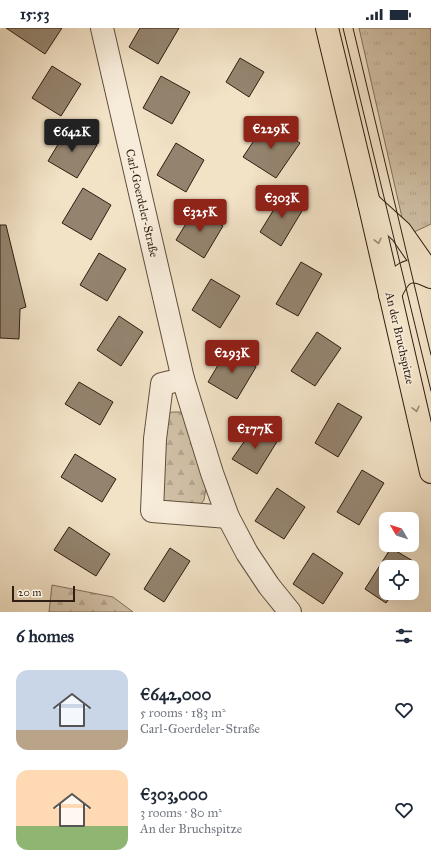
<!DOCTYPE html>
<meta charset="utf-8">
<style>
:root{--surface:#fff;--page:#f2f2f3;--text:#1f2937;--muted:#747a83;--accent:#8f2418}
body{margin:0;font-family:"IM FELL Great Primer",serif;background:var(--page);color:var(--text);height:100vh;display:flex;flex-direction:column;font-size:15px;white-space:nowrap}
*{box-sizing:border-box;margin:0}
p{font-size:13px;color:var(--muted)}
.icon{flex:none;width:22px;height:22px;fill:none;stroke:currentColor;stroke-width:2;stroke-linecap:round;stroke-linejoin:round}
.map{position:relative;height:584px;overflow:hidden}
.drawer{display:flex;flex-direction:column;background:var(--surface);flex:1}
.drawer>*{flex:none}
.needle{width:26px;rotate:309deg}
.buttons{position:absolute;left:379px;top:484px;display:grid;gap:8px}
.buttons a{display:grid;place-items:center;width:40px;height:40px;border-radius:8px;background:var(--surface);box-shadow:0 4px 16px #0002;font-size:20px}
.scale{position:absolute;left:12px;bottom:10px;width:63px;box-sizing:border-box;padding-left:4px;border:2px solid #2f1e11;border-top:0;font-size:11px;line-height:14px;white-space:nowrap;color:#2f1e11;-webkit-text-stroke:3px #f7ecda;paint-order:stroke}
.price{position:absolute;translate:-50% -34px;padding:0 9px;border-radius:4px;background:var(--accent);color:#fff;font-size:13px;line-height:26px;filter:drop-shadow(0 1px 2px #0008)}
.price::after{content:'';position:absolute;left:50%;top:24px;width:12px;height:9px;margin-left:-6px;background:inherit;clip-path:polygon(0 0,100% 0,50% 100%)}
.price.current{background:#222;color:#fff}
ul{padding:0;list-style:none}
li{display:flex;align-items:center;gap:12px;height:100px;padding:0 16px}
li span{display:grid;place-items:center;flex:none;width:112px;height:80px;border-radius:12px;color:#555}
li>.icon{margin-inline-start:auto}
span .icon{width:48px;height:48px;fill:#fffc;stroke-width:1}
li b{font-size:17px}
h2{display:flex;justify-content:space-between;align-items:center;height:48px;padding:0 16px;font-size:17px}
.status{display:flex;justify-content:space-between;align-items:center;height:28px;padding:0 20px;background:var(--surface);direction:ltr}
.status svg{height:11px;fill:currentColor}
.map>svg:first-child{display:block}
.grass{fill:url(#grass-tufts);stroke:#80705c}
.forest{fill:url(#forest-firs);stroke:#80705c}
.building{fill:#94846f;stroke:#2f1e11}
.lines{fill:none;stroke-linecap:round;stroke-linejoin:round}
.minor-casing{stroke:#604f3e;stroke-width:24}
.major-casing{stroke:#2f1e11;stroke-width:24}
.minor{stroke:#f7ecda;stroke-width:22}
.major{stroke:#f2e2c6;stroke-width:22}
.tram{stroke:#2f1e11;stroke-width:1}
.oneway{stroke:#9a8a75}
.labels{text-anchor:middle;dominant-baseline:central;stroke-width:3;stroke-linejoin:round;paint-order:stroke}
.street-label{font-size:12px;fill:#2f1e11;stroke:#f7ecda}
</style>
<div class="status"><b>15:53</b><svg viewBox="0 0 49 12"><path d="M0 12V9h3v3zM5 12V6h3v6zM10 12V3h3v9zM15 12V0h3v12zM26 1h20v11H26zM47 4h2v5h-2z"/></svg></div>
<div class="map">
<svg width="431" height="584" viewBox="0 0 431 584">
<defs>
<pattern id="grass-tufts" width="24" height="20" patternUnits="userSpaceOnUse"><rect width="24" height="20" fill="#d1c1a7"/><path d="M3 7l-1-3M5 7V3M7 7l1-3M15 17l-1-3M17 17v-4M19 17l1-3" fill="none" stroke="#b4a58f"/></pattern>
<pattern id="forest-firs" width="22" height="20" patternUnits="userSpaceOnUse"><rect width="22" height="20" fill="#d1c1a7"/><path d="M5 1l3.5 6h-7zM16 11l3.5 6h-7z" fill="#b4a58f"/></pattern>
</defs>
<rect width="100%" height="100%" fill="#f2e2c6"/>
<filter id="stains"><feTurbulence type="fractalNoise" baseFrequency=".005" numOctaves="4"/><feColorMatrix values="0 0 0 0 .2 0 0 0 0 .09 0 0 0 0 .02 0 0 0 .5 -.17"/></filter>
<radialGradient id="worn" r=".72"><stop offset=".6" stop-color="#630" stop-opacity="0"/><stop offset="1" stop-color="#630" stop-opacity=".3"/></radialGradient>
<path class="grass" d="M359 0H431V196L414 204 403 194Z"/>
<g class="forest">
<path d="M172 384H180L183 386 206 460 204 472 200 477 163 474 165 392 168 386Z"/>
<path d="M52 557 113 569 133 584H49Z"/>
</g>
<g class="building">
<path d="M6 0H62L45 26Z"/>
<path d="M140 0H179L158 36 129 19Z"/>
<path d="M240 30 264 44 249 69 226 54Z"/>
<path d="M52 38 81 56 61 88 32 70Z"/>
<path d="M161 48 190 64 172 96 143 80Z"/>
<path d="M267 93 300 115 276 150 243 129Z"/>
<path d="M68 100 97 117 77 150 48 133Z"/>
<path d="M176 115 204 132 186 164 157 147Z"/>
<path d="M83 160 111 177 91 212 62 195Z"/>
<path d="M284 165 305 178 281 218 260 204Z"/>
<path d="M195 181 223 198 204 230 176 212Z"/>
<path d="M0 197H6L26 279 20 281 19 311 0 310Z"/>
<path d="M99 225 126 241 107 273 80 257Z"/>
<path d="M301 234 322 246 298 288 276 276Z"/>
<path d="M211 251 240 268 220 300 192 282Z"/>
<path d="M119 288 143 304 121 338 97 322Z"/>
<path d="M317 304 341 320 315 358 291 343Z"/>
<path d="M227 322 256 339 237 371 208 354Z"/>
<path d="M79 354 113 374 100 397 65 376Z"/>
<path d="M338 375 362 389 338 429 315 415Z"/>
<path d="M255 398 278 412 257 446 232 431Z"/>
<path d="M75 426 116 451 102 474 61 449Z"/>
<path d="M362 442 384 455 359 497 337 484Z"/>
<path d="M277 460 305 479 284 511 255 493Z"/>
<path d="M69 499 110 526 96 548 54 522Z"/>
<path d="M170 520 190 533 164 574 144 561Z"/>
<path d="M391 520 413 533 409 539H386V565H393L386 575 365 561Z"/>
<path d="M313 525 343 545 323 576 293 556Z"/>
</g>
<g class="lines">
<defs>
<g id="minor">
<path d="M102 0 183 351 212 445 228 489 247 525 269 558 290 584"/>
<path d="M183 351 162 356 155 411 152 483 228 489"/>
</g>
<g id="major">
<path d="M327 0 369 175 431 444"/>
<path d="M369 175 401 204 431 247"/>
<path d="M390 267C400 245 407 237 431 249"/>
</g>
</defs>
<use href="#minor" class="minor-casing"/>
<use href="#major" class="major-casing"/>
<use href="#minor" class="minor"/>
<use href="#major" class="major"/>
<g class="tram">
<path d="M343 0 431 363"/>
<path d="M353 0 431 327"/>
</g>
</g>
<defs><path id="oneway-chevron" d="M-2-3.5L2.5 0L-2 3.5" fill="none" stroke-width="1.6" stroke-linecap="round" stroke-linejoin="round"/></defs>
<g class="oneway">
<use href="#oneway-chevron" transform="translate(378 213) rotate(77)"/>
<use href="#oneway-chevron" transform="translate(416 381) rotate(77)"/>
</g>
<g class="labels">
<g class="street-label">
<text transform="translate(142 175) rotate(77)">Carl-Goerdeler-Straße</text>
<text transform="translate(400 310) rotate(77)">An der Bruchspitze</text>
</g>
</g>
<rect width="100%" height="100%" filter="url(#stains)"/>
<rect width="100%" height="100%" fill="url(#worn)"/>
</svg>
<div class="buttons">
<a><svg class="needle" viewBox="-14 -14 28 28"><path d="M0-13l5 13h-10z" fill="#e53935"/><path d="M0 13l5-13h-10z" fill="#747a83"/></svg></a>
<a><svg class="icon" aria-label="locate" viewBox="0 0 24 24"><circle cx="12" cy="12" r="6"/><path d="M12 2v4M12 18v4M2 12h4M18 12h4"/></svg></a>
</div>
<div class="scale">20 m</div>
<b class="price" style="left:271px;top:122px">€229K</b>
<b class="price current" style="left:72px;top:125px">€642K</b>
<b class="price" style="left:282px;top:191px">€303K</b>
<b class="price" style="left:200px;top:205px">€325K</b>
<b class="price" style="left:232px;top:346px">€293K</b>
<b class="price" style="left:255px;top:422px">€177K</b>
</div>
<section class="drawer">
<h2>6 homes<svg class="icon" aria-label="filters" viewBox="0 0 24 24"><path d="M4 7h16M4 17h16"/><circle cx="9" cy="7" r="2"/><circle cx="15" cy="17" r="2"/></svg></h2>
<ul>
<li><span style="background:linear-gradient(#c9d6e8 75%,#b9a48a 0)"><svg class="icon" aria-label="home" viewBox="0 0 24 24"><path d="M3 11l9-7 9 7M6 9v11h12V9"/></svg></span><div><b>€642,000</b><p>5 rooms · 183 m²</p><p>Carl-Goerdeler-Straße</p></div><svg class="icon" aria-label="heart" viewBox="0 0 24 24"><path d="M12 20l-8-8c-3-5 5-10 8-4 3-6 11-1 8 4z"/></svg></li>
<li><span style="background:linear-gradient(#ffd9b3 70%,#8fb573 0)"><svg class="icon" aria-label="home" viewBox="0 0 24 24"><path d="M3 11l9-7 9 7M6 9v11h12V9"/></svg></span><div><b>€303,000</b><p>3 rooms · 80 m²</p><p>An der Bruchspitze</p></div><svg class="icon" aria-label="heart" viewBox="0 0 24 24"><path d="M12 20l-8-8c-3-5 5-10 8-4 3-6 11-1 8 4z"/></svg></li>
</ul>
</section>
